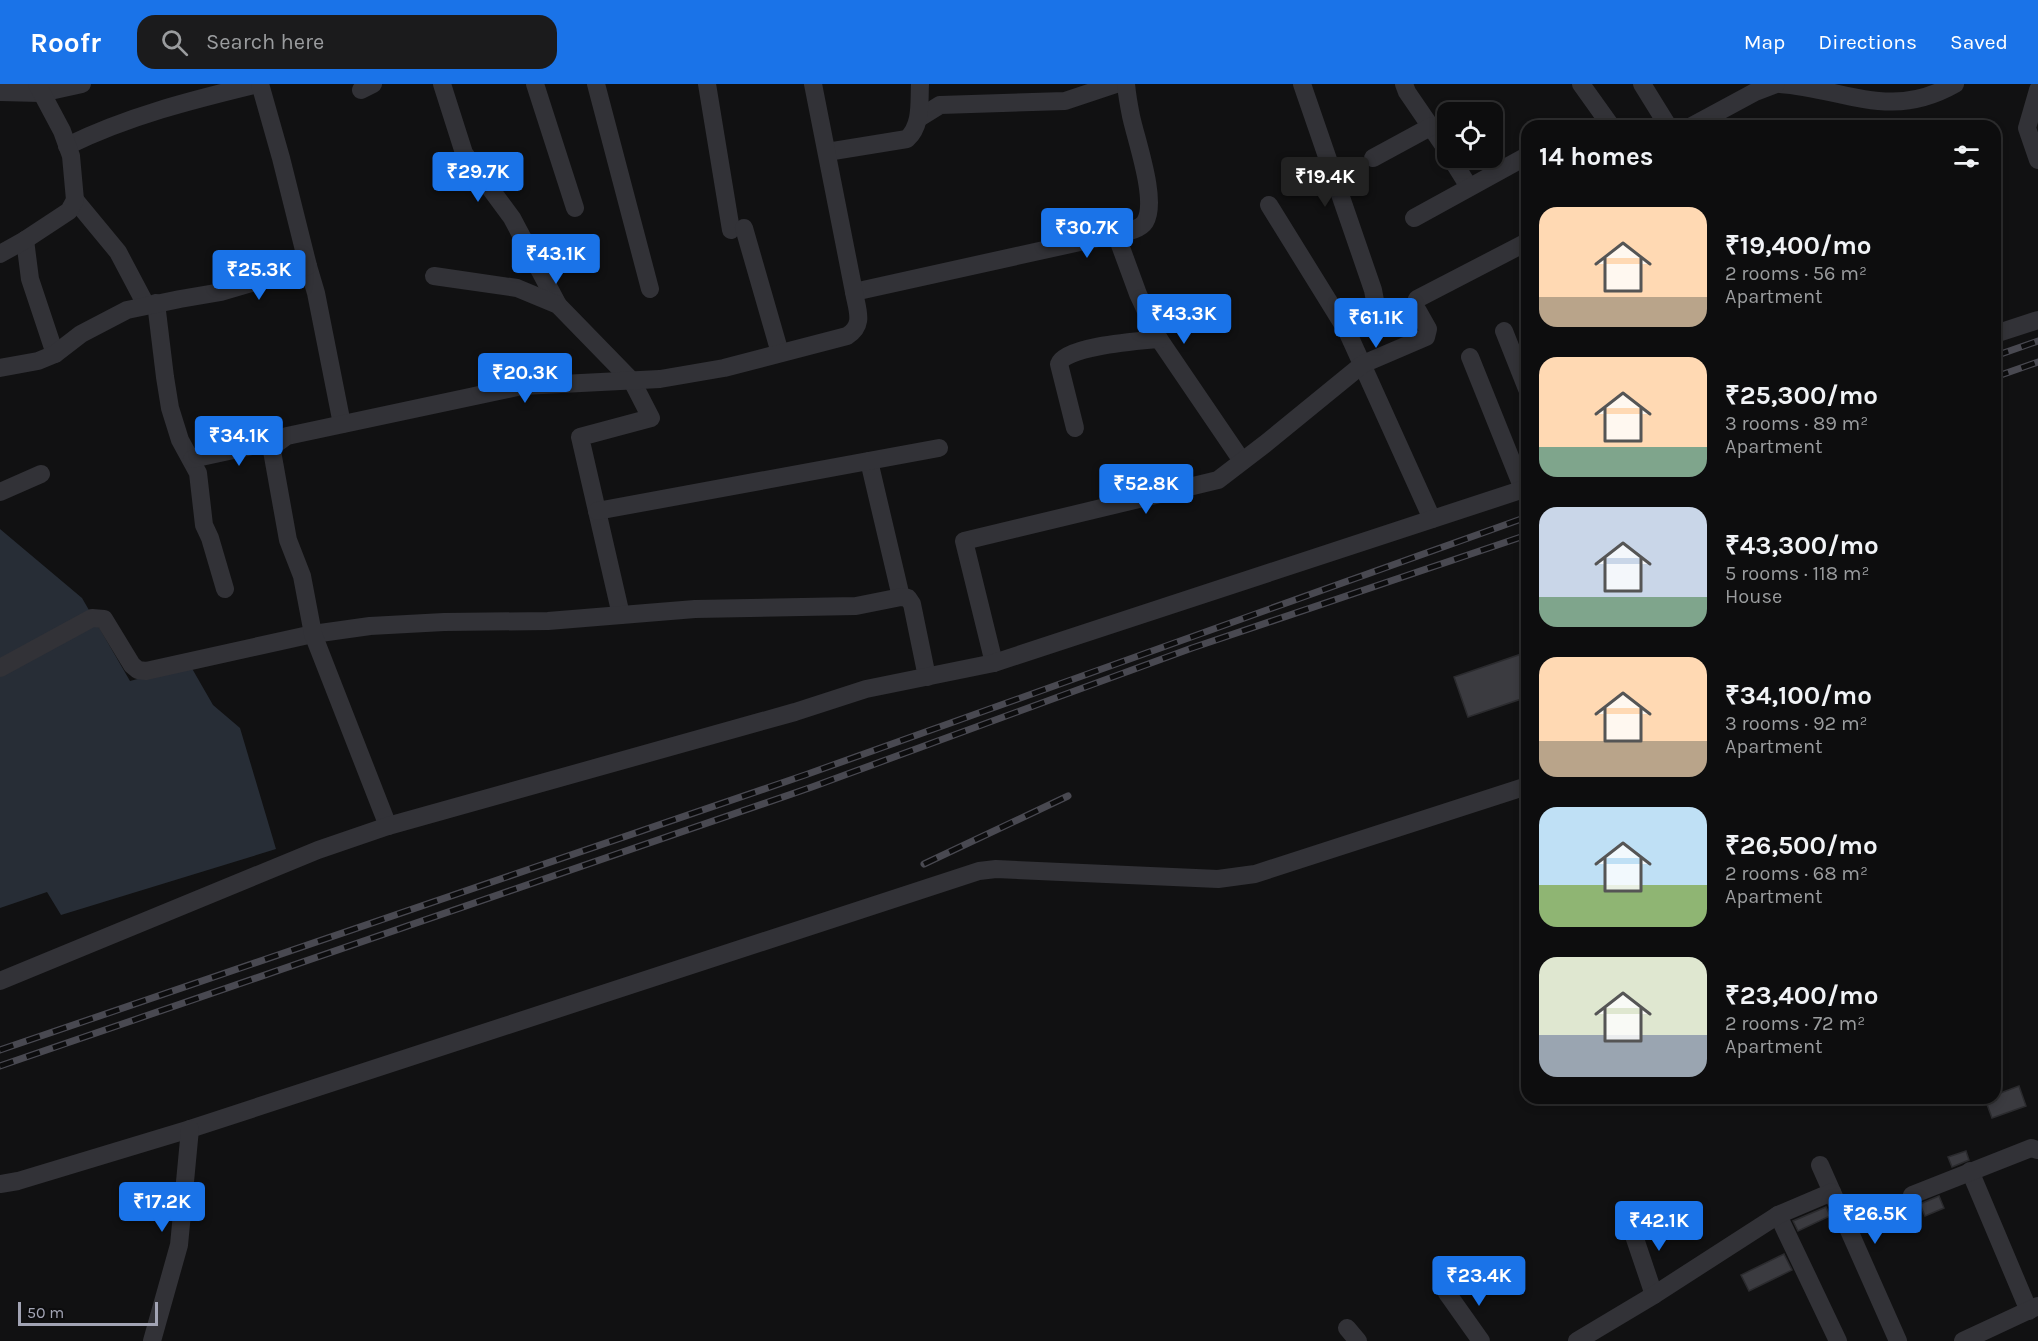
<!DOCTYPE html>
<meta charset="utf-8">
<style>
:root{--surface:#0d0d0e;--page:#1b1b1c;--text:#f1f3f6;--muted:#9a9c9e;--line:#2d2d2e;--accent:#1a73e8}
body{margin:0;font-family:Karla,sans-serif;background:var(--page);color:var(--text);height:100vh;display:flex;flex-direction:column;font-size:22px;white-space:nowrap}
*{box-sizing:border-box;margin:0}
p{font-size:20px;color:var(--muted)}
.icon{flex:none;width:33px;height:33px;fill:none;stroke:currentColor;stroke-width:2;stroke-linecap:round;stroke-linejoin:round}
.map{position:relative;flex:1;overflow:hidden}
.panel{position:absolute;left:1521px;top:36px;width:480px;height:984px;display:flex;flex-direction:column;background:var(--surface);border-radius:18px;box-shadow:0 3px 9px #0003,0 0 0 2px var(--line)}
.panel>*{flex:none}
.tools{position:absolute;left:1437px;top:18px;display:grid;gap:12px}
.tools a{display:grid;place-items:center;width:66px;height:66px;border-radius:12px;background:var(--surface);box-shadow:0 3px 9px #0003,0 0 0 2px var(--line);font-size:30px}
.scale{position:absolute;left:18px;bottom:15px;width:140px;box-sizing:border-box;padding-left:6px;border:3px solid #a2a4b4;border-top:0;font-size:16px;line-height:21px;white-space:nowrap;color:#a2a4b4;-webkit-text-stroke:4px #0c0c0d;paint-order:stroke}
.price{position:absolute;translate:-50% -51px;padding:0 14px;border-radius:6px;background:var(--accent);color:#fff;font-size:20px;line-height:39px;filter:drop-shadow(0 2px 3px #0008)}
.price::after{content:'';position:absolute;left:50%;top:36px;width:18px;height:14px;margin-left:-9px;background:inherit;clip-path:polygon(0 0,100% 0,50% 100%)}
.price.on{background:#222;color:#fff}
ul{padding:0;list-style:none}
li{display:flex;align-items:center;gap:18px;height:150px;padding:0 18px}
li span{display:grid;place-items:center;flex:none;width:168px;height:120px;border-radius:18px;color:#555}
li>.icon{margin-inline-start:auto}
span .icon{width:72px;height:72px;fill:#fffc;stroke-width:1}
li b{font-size:26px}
h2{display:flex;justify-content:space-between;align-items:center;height:72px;padding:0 18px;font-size:26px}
header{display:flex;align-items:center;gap:36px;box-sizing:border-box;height:84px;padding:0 30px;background:var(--accent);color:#fff}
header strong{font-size:28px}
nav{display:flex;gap:33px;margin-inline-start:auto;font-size:21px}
.search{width:420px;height:54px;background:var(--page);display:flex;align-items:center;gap:15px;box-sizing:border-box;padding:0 21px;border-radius:18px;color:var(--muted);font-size:22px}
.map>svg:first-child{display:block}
.water{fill:#272d36}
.building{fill:#3b3b40;stroke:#2b2b2e;stroke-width:1.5}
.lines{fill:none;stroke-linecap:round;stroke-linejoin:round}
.minor{stroke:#323237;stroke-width:18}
.rail-casing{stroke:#494951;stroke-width:7}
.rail{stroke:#0c0c0d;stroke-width:4.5;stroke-dasharray:14;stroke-linecap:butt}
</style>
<header>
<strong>Roofr</strong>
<div class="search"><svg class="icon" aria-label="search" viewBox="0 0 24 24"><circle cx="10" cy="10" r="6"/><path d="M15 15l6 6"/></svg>Search here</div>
<nav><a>Map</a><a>Directions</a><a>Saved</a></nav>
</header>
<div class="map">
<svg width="2038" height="1257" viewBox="0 0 2038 1257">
<rect width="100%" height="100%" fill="#111112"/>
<path class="water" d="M0 445 82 514 130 597 190 581 213 621 240 644 276 765 61 831 47 808 0 824Z"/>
<g class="building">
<path d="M1527 568V613L1468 633 1454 593Z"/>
<path d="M2019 1002 2026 1022 1992 1034 1985 1015 1995 1014V1011Z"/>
<path d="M1966 1067 1969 1076 1952 1083 1948 1073Z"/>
<path d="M1939 1112 1944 1124 1925 1132 1920 1120Z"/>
<path d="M1826 1123 1830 1132 1798 1147 1793 1137Z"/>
<path d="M1784 1170 1792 1186 1749 1207 1741 1191Z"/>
</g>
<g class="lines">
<g class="minor">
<path d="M442 0 464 69 512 134 558 221"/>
<path d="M535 0 575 124"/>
<path d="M596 0 650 205"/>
<path d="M707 0 731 146"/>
<path d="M1302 0 1373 206 1376 222 1373 229 1347 247"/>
<path d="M1404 0 1407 8 1448 68"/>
<path d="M1581 0 1611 42"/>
<path d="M1642 0 1668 42"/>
<path d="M1780 0C1846 5 1890 37 1955 0"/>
<path d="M361 6 373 0"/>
<path d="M2038 6 2027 44 2038 76"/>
<path d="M0 8 41 9 82 0"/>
<path d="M919 34 940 21 1065 17 1116 0"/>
<path d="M1692 42 1755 8 1776 0"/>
<path d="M67 62C128 32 192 16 258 0"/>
<path d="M827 68 907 55C922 41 919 19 920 0"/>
<path d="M1373 74 1432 42"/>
<path d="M1451 74 1469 103"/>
<path d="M75 116 118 168 146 221"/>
<path d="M1269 121 1347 247 1432 435"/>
<path d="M1414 134 1527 72"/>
<path d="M744 144 780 269"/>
<path d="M1116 150 1138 210 1159 255 1242 377"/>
<path d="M25 156 30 195 55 270"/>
<path d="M0 170 25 156 69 127 75 116 71 72 62 47 37 0"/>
<path d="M308 182 316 209 342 340"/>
<path d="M434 192 517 204 558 221 632 297 651 334 580 353 621 531"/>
<path d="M854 208 1116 150C1125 148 1140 146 1145 138 1158 117 1136 56 1131 32 1129 22 1127 11 1126 0"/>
<path d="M156 219 165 293 170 324 180 356 198 389 204 441 210 454 225 505"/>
<path d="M1504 247 1527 305"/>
<path d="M1995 250 2038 236"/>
<path d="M1470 273 1523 405"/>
<path d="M0 284 38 277 55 270 81 250 127 226 180 215 221 208 308 182 281 74 260 0"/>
<path d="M1075 344 1059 280C1065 262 1139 257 1159 255"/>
<path d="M192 375 279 356"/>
<path d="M869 377 901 513"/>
<path d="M0 408 41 390"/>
<path d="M597 427 939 364"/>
<path d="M994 579 964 457 1218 396 1265 360 1363 280 1426 253 1428 245 1415 222 1417 215 1527 158"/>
<path d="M0 584 92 534 104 535 132 581 138 586 146 587 313 550 370 542 444 538 548 537 695 525 856 522 901 513 908 514 912 520 927 593"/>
<path d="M388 742 313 550 302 492 288 456 272 367 273 362 287 352 522 302 660 295 724 284 847 252C865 241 857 226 854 208L813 0"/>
<path d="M0 897 318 766 388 742 795 628 866 605 994 579 1527 404"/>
<path d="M1820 1081 1898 1257"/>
<path d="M1970 1087 2029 1227"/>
<path d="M0 1100 18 1097 190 1045 979 787 996 785 1218 795 1255 790 1527 702"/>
<path d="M1912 1111 2031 1064 2038 1066"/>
<path d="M1778 1131 1838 1257"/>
<path d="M1629 1137 1654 1211"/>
<path d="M1447 1209 1481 1257"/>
<path d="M1347 1244 1358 1257"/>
<path d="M152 1257 179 1161 190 1045"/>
<path d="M1577 1257 1654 1211 1778 1131 1832 1108"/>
<path d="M1963 1257 2038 1222"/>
</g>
<defs>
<g id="rail">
<path d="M1995 272 2038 257"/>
<path d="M1995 293 2038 278"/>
<path d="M924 780 1068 712"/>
<path d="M0 966 805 691 1527 433"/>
<path d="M0 982 812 703 1192 564 1527 451"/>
</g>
</defs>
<use href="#rail" class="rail-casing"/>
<use href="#rail" class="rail"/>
</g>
</svg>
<div class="tools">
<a><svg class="icon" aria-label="locate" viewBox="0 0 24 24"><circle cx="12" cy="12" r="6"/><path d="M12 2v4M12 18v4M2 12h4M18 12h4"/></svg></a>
</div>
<div class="scale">50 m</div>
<b class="price" style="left:478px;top:119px">₹29.7K</b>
<b class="price on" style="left:1325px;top:124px">₹19.4K</b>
<b class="price" style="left:1087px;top:175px">₹30.7K</b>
<b class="price" style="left:556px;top:201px">₹43.1K</b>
<b class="price" style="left:259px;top:217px">₹25.3K</b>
<b class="price" style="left:1184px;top:261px">₹43.3K</b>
<b class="price" style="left:1376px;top:265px">₹61.1K</b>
<b class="price" style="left:525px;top:320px">₹20.3K</b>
<b class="price" style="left:239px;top:383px">₹34.1K</b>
<b class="price" style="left:1146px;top:431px">₹52.8K</b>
<b class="price" style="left:162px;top:1149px">₹17.2K</b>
<b class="price" style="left:1875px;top:1161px">₹26.5K</b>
<b class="price" style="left:1659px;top:1168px">₹42.1K</b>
<b class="price" style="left:1479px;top:1223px">₹23.4K</b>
<section class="panel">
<h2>14 homes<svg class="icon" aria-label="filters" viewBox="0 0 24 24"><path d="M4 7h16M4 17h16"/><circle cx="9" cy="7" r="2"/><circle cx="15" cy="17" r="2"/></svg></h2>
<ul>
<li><span style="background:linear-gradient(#ffd9b3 75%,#b9a48a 0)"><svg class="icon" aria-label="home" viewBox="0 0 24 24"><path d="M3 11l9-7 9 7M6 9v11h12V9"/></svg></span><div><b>₹19,400/mo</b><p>2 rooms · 56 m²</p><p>Apartment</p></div></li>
<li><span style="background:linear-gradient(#ffd9b3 75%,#7fa58c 0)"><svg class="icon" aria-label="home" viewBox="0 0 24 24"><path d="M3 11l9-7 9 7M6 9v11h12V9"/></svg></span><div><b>₹25,300/mo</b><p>3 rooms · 89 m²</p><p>Apartment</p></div></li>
<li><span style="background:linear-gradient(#c9d6e8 75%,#7fa58c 0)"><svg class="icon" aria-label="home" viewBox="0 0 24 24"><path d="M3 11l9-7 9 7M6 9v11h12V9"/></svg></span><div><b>₹43,300/mo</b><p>5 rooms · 118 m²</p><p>House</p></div></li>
<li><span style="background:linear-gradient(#ffd9b3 70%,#b9a48a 0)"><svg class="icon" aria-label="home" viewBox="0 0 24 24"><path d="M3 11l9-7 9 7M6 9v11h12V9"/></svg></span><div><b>₹34,100/mo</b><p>3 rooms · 92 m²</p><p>Apartment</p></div></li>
<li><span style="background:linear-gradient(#bfe0f5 65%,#8fb573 0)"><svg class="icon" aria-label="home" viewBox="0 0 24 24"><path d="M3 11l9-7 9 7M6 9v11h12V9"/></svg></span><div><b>₹26,500/mo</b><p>2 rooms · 68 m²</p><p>Apartment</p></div></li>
<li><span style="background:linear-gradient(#dfe7d0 65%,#9aa5b1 0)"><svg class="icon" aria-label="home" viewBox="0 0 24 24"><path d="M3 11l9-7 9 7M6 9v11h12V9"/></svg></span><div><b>₹23,400/mo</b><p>2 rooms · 72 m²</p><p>Apartment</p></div></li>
</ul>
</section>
</div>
